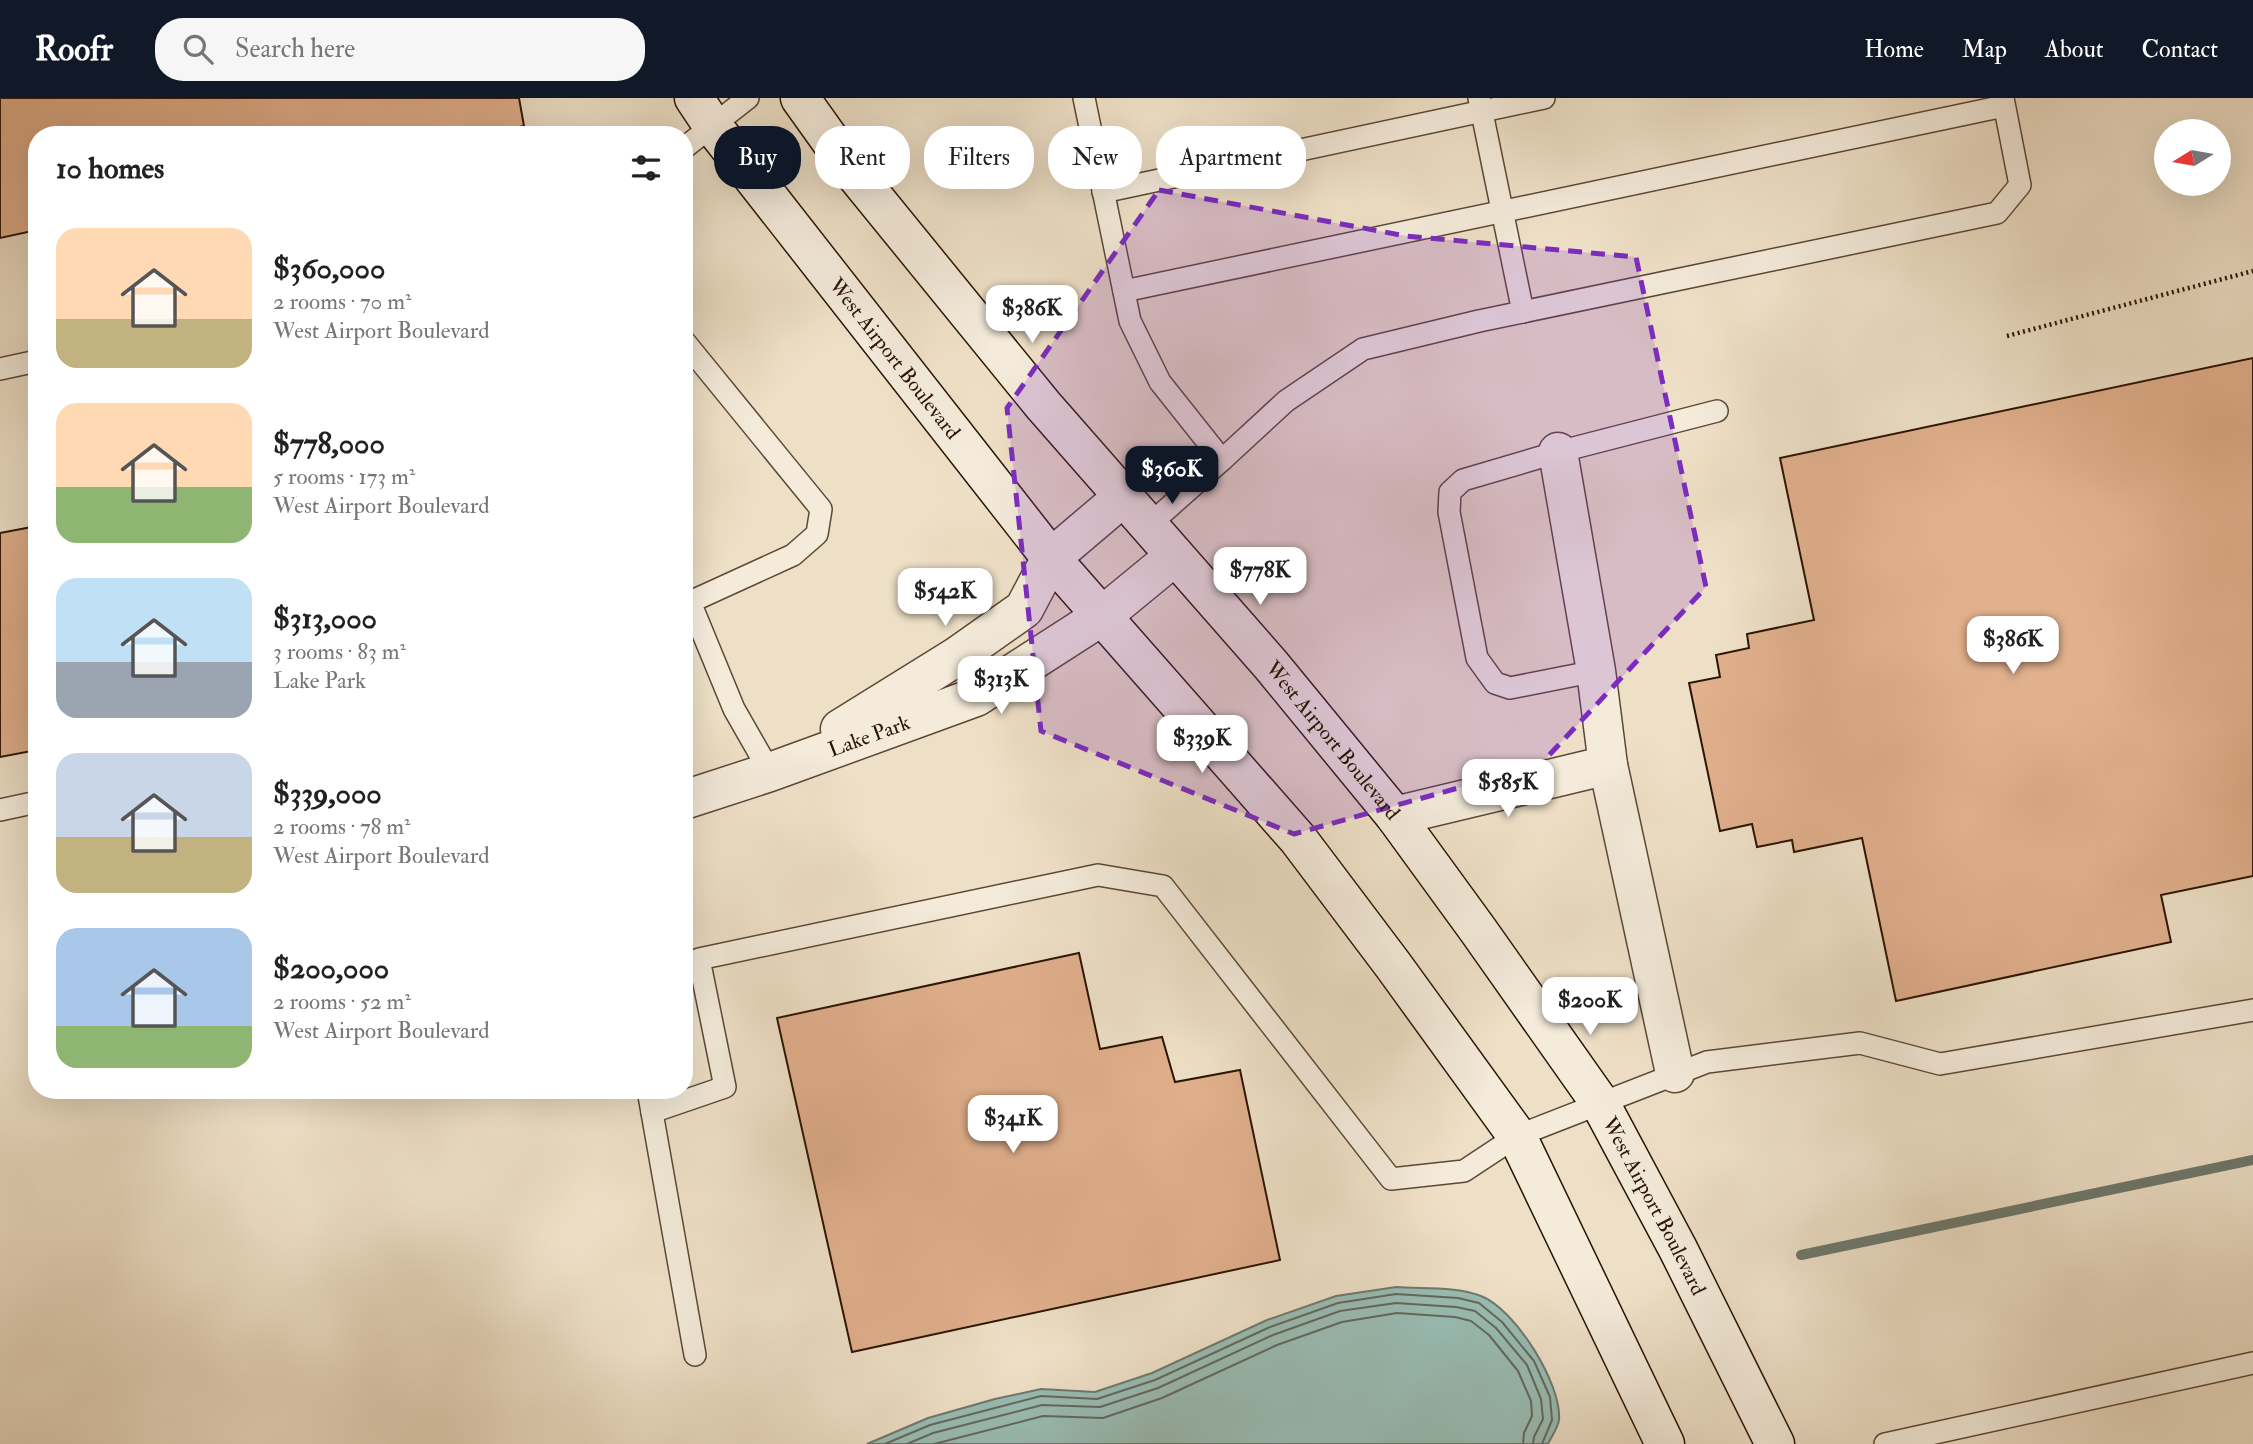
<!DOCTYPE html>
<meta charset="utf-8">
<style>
:root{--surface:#fff;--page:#f6f6f6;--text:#222;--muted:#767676;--accent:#111827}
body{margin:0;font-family:"IM FELL Double Pica",serif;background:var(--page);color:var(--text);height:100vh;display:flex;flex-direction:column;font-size:26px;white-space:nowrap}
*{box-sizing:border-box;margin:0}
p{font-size:23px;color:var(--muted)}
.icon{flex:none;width:38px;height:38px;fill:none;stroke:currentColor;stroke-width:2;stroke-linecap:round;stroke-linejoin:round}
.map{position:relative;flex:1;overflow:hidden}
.drawer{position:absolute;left:28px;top:28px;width:665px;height:973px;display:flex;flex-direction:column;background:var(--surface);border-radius:28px;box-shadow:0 7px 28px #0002}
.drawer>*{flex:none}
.hud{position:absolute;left:714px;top:28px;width:665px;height:63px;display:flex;gap:14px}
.needle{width:46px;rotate:259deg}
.controls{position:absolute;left:2154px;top:21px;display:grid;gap:14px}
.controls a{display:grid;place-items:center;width:77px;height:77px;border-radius:50%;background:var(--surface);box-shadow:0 7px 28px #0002;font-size:35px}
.price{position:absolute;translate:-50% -60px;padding:0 16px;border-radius:14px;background:#fff;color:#222;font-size:23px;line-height:46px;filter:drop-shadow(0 2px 4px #0008)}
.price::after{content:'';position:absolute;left:50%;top:42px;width:21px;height:16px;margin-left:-10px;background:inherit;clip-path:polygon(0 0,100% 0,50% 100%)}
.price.current{background:var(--accent);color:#fff}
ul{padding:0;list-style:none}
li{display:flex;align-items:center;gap:21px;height:175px;padding:0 28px}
li span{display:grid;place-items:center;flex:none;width:196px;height:140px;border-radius:21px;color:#555}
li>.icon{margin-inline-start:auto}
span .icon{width:84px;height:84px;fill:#fffc;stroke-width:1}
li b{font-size:30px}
h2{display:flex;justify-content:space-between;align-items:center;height:84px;padding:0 28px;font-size:30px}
.pill{padding:0 24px;border-radius:28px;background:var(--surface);box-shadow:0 7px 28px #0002;font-size:24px;line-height:63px}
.pill.current{background:var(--accent);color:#fff}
header{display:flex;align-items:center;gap:42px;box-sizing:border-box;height:98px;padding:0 35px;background:var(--accent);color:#fff}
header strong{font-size:33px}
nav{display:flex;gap:38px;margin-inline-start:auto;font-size:24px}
.search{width:490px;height:63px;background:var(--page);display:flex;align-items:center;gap:18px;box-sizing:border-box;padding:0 24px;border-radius:28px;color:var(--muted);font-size:26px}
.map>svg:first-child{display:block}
.water{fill:#99bdb5;stroke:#6d796e;stroke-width:2}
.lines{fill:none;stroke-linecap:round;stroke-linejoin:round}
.shore{stroke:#62685c;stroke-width:2}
.stream{stroke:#6d796e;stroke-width:10}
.building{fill:#e1b08d;stroke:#2b1404;stroke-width:2}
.service-casing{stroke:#5c4735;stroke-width:24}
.minor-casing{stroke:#5c4735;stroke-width:41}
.secondary-casing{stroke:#2b1404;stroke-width:41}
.path{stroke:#2b1404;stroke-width:4.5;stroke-dasharray:2 3.5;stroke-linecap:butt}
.service{stroke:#f4ebdb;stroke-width:21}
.minor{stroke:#f4ebdb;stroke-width:38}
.secondary{stroke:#f4ebdb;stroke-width:38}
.marked{fill:#7b2cbf;fill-opacity:0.2;stroke:#7b2cbf;stroke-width:5;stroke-dasharray:14 9;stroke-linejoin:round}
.labels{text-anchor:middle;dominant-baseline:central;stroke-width:7;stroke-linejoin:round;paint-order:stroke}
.street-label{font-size:21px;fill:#2b1404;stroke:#f4ebdb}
</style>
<header>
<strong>Roofr</strong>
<div class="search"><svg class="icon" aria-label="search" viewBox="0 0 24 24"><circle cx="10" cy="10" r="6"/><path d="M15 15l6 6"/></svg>Search here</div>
<nav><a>Home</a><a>Map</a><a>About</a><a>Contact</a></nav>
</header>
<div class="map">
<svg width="2253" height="1346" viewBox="0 0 2253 1346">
<rect width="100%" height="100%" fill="#eee0c7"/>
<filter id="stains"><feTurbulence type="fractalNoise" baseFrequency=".00286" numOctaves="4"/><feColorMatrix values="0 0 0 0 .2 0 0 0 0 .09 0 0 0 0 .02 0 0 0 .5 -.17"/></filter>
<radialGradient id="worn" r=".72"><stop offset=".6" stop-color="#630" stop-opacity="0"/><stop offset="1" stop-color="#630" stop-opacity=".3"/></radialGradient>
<path class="water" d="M1396 1189C1423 1191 1456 1188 1481 1198 1515 1211 1562 1286 1559 1322 1558 1330 1551 1339 1548 1346H867L928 1320 995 1301 1041 1291 1095 1294 1152 1275 1267 1222 1336 1198Z"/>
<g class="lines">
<g class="shore">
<path d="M885 1346 930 1327 1041 1298 1097 1301 1155 1282 1270 1229 1338 1205 1396 1196 1458 1200 1479 1205 1502 1224 1534 1263 1550 1299 1552 1322 1542 1346"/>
<path d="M907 1346 933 1335 1042 1307 1100 1309 1158 1290 1273 1237 1340 1213 1396 1205 1456 1209 1475 1213 1496 1230 1527 1267 1541 1301 1543 1321 1534 1339 1533 1346"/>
<path d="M934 1346 1043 1318 1103 1320 1162 1300 1277 1247 1342 1224 1397 1215 1455 1219 1471 1223 1489 1237 1518 1273 1531 1303 1532 1318 1524 1335 1523 1346"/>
</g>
<path class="stream" d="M1801 1157 2253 1062"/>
</g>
<g class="building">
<path d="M0 0H519L524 28 481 37H37V132L0 140Z"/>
<path d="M2253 260V778L2161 797 2171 844 1896 903 1862 740 1794 754 1792 742 1757 749 1752 726 1720 733 1689 585 1720 579 1716 557 1749 550 1747 536 1814 522 1780 360Z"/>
<path d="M684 414 689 447 684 450Z"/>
<path d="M37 428V652L0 659V435Z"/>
<path d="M1079 855 1100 951 1162 939 1175 984 1240 972 1280 1162 852 1254 777 920Z"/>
</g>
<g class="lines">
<defs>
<g id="service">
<path d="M1084 0 1130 223 1160 284 1222 362 1149 427"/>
<path d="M1479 0 1523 214"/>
<path d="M684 50 748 0"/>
<path d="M1103 94 1544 0"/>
<path d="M1124 193 2004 8"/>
<path d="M684 243 821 411 817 436 793 457 690 504 734 611 770 674"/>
<path d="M0 271 37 263"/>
<path d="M1222 362 1286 303 1363 251 1479 223 1997 115 2020 87 2003 0"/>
<path d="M1596 573 1510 590 1495 585 1477 560 1449 414 1450 394 1463 382 1558 354 1717 313"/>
<path d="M0 712 37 704"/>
<path d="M648 992 695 1257"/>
<path d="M652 1014 725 989 699 861 1098 777 1163 788 1391 1081 1464 1073 1517 1038 1707 964 1860 945 1940 966 2253 912"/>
<path d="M1885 1346 2253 1265"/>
</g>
<g id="minor">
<path d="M1558 354 1596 573 1608 667 1675 975"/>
<path d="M840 631 956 559 1024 511 1051 460 1123 399"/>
<path id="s1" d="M684 702 770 674 976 599 1102 518 1175 458"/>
<path d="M1395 718 1608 667"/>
</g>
<g id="secondary">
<path id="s2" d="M694 0 712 27 1051 460 1298 741 1393 867 1517 1038 1665 1346"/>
<path id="s3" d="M800 0 850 70 1043 307 1271 567 1395 718 1478 832 1600 1005 1678 1151 1775 1346"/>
</g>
</defs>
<use href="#service" class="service-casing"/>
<use href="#minor" class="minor-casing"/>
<use href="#secondary" class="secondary-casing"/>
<path class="path" d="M2007 238 2253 173"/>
<use href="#service" class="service"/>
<use href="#minor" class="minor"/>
<use href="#secondary" class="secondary"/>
</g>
<path class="marked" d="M1159 92 1406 138 1636 159 1706 489 1540 667 1294 736 1041 633 1007 310Z"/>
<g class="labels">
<g class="street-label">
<text stroke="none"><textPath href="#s2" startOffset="329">West Airport Boulevard</textPath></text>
<text stroke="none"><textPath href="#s1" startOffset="196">Lake Park</textPath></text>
<text stroke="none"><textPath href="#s3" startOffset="835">West Airport Boulevard</textPath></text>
<text stroke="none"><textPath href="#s3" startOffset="1402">West Airport Boulevard</textPath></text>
</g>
</g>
<rect width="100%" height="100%" filter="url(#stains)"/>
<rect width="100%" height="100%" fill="url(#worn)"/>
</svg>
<div class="controls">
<a><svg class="needle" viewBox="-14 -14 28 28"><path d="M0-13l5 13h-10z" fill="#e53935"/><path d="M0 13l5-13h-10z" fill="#767676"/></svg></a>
</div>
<b class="price" style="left:1032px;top:247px">$386K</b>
<b class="price current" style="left:1172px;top:408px">$360K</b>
<b class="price" style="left:1260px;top:509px">$778K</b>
<b class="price" style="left:945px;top:530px">$542K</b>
<b class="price" style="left:2013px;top:578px">$386K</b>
<b class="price" style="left:1001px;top:618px">$313K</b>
<b class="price" style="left:1202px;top:677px">$339K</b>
<b class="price" style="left:1508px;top:721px">$585K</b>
<b class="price" style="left:1590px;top:939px">$200K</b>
<b class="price" style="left:1013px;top:1057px">$341K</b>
<div class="hud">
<a class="pill current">Buy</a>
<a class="pill">Rent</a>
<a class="pill">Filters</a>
<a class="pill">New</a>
<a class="pill">Apartment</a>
</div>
<section class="drawer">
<h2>10 homes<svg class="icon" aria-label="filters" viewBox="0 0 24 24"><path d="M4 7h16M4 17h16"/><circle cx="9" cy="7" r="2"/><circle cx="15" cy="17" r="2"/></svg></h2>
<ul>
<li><span style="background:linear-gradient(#ffd9b3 65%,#c2b280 0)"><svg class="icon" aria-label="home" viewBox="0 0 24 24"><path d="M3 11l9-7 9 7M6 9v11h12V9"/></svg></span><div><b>$360,000</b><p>2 rooms · 70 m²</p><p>West Airport Boulevard</p></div></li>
<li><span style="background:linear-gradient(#ffd9b3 60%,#8fb573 0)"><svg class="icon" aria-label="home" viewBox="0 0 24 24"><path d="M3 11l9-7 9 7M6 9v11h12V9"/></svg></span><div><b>$778,000</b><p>5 rooms · 173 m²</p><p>West Airport Boulevard</p></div></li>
<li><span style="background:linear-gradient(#bfe0f5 60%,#9aa5b1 0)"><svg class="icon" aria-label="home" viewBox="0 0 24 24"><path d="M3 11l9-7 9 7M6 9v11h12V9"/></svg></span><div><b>$313,000</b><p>3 rooms · 83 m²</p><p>Lake Park</p></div></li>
<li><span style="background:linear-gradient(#c9d6e8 60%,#c2b280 0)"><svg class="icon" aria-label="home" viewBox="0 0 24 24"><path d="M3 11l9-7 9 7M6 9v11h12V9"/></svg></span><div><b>$339,000</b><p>2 rooms · 78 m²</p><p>West Airport Boulevard</p></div></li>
<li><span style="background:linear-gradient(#a9c7e8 70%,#8fb573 0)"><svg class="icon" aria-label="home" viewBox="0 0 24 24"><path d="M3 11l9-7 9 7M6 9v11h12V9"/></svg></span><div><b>$200,000</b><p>2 rooms · 52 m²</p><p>West Airport Boulevard</p></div></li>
</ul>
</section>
</div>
